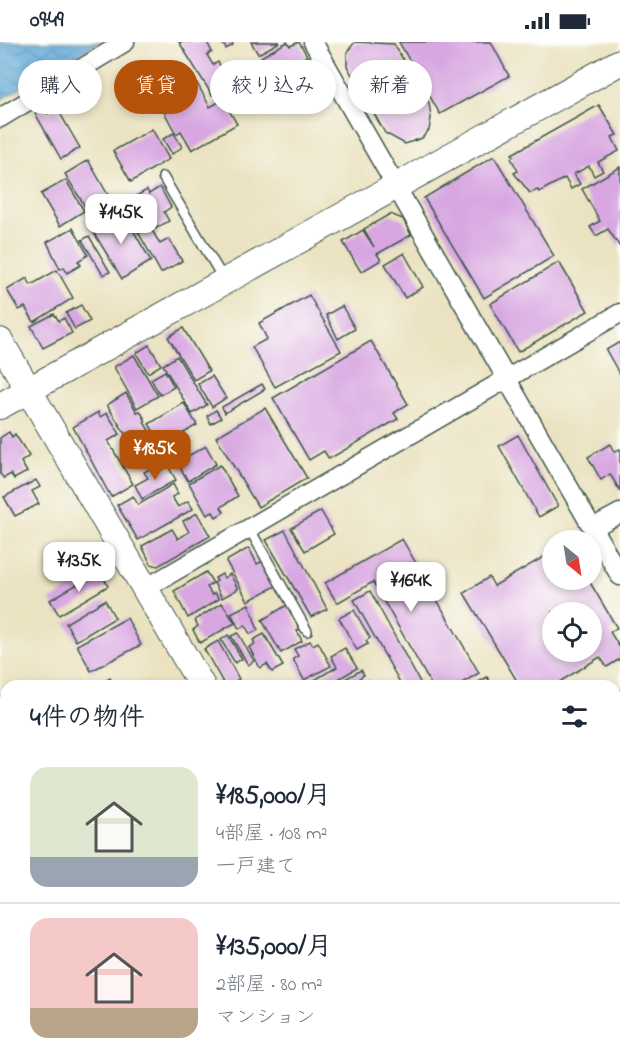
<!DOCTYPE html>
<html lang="ja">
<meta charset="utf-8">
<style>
:root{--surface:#fff;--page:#f6f6f7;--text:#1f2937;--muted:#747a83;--line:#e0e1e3;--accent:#b45309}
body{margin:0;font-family:"Indie Flower","Klee One",sans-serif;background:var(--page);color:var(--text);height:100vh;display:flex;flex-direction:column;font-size:22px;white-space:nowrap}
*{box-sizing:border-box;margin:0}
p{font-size:20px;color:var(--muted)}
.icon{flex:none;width:33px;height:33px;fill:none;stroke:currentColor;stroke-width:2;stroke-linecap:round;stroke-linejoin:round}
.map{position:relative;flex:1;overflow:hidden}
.panel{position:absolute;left:0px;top:638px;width:621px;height:386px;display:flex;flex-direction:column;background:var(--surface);border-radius:18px 18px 0 0;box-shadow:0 3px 9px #0003}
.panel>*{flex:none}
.top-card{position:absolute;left:18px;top:18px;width:585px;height:54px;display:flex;gap:12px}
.needle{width:39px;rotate:150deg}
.buttons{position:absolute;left:542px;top:488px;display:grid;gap:12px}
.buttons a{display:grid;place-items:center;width:60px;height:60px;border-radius:50%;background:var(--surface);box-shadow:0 3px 9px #0003;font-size:30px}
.price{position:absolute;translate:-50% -51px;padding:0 14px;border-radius:12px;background:#fff;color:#222;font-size:20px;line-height:39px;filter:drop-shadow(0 2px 3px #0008)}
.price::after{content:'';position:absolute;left:50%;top:36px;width:18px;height:14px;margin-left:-9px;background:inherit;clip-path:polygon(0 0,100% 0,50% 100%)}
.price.on{background:var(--accent);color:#fff}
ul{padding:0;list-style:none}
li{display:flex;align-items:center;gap:18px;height:150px;padding:0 30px}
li+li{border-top:2px solid var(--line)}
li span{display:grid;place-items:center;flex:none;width:168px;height:120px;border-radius:18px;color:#555}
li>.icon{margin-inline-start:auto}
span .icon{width:72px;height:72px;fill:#fffc;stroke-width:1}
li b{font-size:26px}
h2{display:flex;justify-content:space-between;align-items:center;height:72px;padding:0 30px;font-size:26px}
.pill{padding:0 21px;border-radius:27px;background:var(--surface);box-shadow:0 3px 9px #0003;font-size:21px;line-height:54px}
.pill.on{background:var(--accent);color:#fff}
.status{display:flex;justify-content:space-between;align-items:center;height:42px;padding:0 30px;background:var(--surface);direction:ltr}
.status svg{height:16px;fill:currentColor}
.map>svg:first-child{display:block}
.water{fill:url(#water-waves);stroke:#407486;stroke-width:1.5}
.building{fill:#d8a7e2;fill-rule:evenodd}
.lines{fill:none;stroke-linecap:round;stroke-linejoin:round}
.lane-casing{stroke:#3d5649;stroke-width:12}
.street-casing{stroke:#3d5649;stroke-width:21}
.secondary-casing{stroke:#3d5649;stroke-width:28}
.lane{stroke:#fff;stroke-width:9}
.street{stroke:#fff;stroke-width:18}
.secondary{stroke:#fff;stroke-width:26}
</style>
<div class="status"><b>09:49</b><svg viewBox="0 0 49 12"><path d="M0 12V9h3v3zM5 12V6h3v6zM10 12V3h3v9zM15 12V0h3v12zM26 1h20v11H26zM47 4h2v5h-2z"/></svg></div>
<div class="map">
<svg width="620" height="1022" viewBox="0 0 620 1022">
<defs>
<pattern id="water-waves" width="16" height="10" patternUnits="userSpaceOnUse" patternTransform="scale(1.5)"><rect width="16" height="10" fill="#62aad9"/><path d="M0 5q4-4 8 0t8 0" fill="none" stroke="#508cb1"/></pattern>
</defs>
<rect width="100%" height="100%" fill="#fdfcf7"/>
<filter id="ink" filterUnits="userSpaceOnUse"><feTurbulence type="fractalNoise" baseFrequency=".0167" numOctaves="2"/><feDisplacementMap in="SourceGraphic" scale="12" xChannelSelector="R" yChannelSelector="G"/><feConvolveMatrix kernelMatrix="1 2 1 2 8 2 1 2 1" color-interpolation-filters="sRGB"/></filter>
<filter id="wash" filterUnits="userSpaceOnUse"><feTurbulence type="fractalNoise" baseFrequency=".008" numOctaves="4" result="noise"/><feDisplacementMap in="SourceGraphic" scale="24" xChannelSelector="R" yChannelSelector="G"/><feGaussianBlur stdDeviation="1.35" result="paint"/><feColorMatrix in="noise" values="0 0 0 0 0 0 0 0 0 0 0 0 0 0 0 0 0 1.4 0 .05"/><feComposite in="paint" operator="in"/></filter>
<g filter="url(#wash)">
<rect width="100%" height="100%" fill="#eae2c0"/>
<path class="water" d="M0 0H99L0 58Z"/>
<g id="blocks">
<g class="building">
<path d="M179 0H207L212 10 207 13 213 23 218 20 230 43 212 53Z"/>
<path d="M222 0H232L233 3 226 7Z"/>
<path d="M251 0H280L258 12Z"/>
<path d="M287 0 290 4 299 0 307 14 272 34 261 15Z"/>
<path d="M355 0 394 2 429 61 431 76 429 88 422 96 405 102 385 91 347 24V10Z"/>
<path d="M399 0H491L509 34 440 72Z"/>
<path d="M309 16 319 35 283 55 275 41 289 33 286 29Z"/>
<path d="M254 28 261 38 241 51 235 41Z"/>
<path d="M270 37 281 55 254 72 242 53Z"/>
<path d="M320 40 324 45 309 54 306 48Z"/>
<path d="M197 41 210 65 223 58 237 82 192 108 181 89 176 92 160 62Z"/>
<path d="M599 63 617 93 612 95 619 109 598 120 603 129 594 134 589 124 574 132 580 142 571 147 565 136 539 150 538 148 530 151 514 131 518 129 511 116 514 114 512 112Z"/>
<path d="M44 66 47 72 57 66 80 106 61 117 35 71Z"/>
<path d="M152 87 169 117 131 140 113 109Z"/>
<path d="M174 91 182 105 172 112 163 97Z"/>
<path d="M494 114 554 214 484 256 424 156Z"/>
<path d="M88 118 108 153 86 166 65 132Z"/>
<path d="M620 125V205L608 187 596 194 590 185 600 179 582 147Z"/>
<path d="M66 138 84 169 60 184 41 152Z"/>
<path d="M160 145 171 165 164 170 169 179 155 187 136 154 147 148 149 152Z"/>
<path d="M138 164 160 202 169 197 182 219 161 231 127 170Z"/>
<path d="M122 169 151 219 122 237 91 186Z"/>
<path d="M390 172 403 177 411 193 377 212 381 218 361 230 343 200 363 188 374 205 364 187Z"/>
<path d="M73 186 88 213 78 219 81 223 67 231 64 225 60 227 47 200Z"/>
<path d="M89 194 110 230 103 233 82 198Z"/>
<path d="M404 211 423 245 405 256 385 222Z"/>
<path d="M559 220 588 269 518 310 490 262Z"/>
<path d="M57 228 73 256 34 280 25 265 19 268 7 248 27 236 31 243Z"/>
<path d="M309 253 341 309 275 345 252 305 267 297 259 281Z"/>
<path d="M81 263 90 279 75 287 66 271Z"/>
<path d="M342 264 355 287 338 297 326 273Z"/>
<path d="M54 272 59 279 64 276 72 291 43 306 31 284Z"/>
<path d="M183 286 209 329 194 338 168 295Z"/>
<path d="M371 299 408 362 394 371 398 377 329 417 324 409 309 418 273 356Z"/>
<path d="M620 300V333L606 308Z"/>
<path d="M149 303 161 323 148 331 136 311Z"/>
<path d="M134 313 158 354 137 366 114 325Z"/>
<path d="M177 314 207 363 192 372 163 323Z"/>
<path d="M165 329 174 345 160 353 151 337Z"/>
<path d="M212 334 226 356 212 365 198 342Z"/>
<path d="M262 342 265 347 225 371 222 365Z"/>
<path d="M126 351 137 370 140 369 146 379 144 380 164 414 146 425 107 363Z"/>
<path d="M184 361 197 383 162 404 149 382Z"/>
<path d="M265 366 307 436 258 465 216 395Z"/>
<path d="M216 368 221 376 211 382 207 374Z"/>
<path d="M98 370 100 375 107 371 120 392 108 399 133 442 111 455 73 385Z"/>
<path d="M9 390 12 395 15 392 29 414 21 420 27 430 14 437 11 432 4 436 0 432V396Z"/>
<path d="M518 393 558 464 539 475 499 404Z"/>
<path d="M610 402 614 410 620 407V449L610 432 601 438 588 415Z"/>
<path d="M206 404 216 422 188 439 172 412 183 405 188 414Z"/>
<path d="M220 423 238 454 221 465 224 470 216 475 213 470 207 473 189 441Z"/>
<path d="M168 424 176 438 142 457 135 443 148 436 144 430 154 425 157 430Z"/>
<path d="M36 438 40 445 32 449 39 462 15 474 4 455Z"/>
<path d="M173 442 178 452 172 455 178 465 188 459 193 467 138 498 117 463 133 454 138 463Z"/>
<path d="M321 469 334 492 305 509 291 486Z"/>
<path d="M197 471 210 494 158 524 151 522 142 504 172 487 178 497 189 490 183 479Z"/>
<path d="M285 488 327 567 311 575 266 498Z"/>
<path d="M402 497 479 631 457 644H432L373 540 337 561 325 541Z"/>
<path d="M249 506 257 522 263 519 276 544 248 559 226 519Z"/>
<path d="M552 510V537H588L617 586 610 590 620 606V617L607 625 600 615 553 644H520L464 551 489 535 494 544ZM552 570H591V609H552Z"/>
<path d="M100 529 108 544 59 573 50 558Z"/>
<path d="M206 530 213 541 207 545 212 553 215 551 219 557 188 576 174 549Z"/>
<path d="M222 532 224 536 230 532 238 547 222 556 214 541 217 539 215 536Z"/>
<path d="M370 549 422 644H402L354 558Z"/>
<path d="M105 558 115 576 76 599 66 581Z"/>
<path d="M222 561 235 581 200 601 193 588 198 584 195 578Z"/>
<path d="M249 562 258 588 250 592 245 583 239 587 231 571Z"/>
<path d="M287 563 300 587 297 589 302 599 281 611 262 578Z"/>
<path d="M354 568 370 596 366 599 368 602 357 608 339 576Z"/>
<path d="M127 576 141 603 91 629 77 603Z"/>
<path d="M238 591 254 619 248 623 231 594Z"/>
<path d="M264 592 283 624 272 630 267 622 260 626 249 605 255 602 253 598Z"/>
<path d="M228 593 242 617 235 621 221 598Z"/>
<path d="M218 599 239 637 228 644H225L204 607Z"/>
<path d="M310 599 313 603 318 600 331 624 304 638 293 617 298 614 294 607Z"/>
<path d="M345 606 357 626 327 644H314L311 640 337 625 331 614Z"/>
<path d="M361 628 364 633 359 636 362 642 369 638 372 644H333Z"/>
<path d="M487 635 493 644H472Z"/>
<path d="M110 636 114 644H97Z"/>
<path d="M620 648V739L615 741V651Z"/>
<path d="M0 653 6 664V743L0 747Z"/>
<path d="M0 816 6 826V1017H116L118 1022H0Z"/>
<path d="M620 827V861L615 864V830Z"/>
<path d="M620 865V897L615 888V868Z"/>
<path d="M273 1017H330L333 1022H265Z"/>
<path d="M560 1017H569L572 1022H551Z"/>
</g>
</g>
</g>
<g filter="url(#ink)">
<use href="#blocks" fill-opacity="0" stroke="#3d5649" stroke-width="1.5"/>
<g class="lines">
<defs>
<g id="lane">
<path d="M163 135 224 238"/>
<path d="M249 486 307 589"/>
</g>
<g id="street">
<path d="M313 0 620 534"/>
<path d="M0 76 125 0"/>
<path d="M592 486 620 471"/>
<path d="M146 546 620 271"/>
<path d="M615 785 620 782"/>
</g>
<g id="secondary">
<path d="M0 299 202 644"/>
<path d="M0 364 620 20"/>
<path d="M417 1017 420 1022"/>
</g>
</defs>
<use href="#lane" class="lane-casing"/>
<use href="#street" class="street-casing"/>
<use href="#secondary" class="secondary-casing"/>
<use href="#lane" class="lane"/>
<use href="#street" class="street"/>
<use href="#secondary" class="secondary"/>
</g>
</g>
</svg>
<div class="buttons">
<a><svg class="needle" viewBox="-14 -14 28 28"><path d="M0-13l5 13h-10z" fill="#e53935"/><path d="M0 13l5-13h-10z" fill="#747a83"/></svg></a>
<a><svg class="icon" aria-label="locate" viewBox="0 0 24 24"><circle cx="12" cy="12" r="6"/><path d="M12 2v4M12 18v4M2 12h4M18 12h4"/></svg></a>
</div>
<b class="price" style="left:121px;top:203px">¥145K</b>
<b class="price on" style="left:155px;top:439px">¥185K</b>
<b class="price" style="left:79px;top:551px">¥135K</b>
<b class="price" style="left:411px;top:571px">¥164K</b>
<div class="top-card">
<a class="pill">購入</a>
<a class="pill on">賃貸</a>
<a class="pill">絞り込み</a>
<a class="pill">新着</a>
</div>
<section class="panel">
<h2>4件の物件<svg class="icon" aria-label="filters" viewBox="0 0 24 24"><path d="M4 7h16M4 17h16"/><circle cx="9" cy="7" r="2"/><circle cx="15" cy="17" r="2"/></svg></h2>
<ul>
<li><span style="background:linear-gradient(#dfe7d0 75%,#9aa5b1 0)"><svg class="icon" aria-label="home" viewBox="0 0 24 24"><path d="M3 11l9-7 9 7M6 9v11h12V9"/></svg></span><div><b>¥185,000/月</b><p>4部屋 · 108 m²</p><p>一戸建て</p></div></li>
<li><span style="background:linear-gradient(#f6c9c9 75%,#b9a48a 0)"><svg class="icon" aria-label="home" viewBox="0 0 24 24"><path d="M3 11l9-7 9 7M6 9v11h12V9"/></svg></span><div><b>¥135,000/月</b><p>2部屋 · 80 m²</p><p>マンション</p></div></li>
</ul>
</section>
</div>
